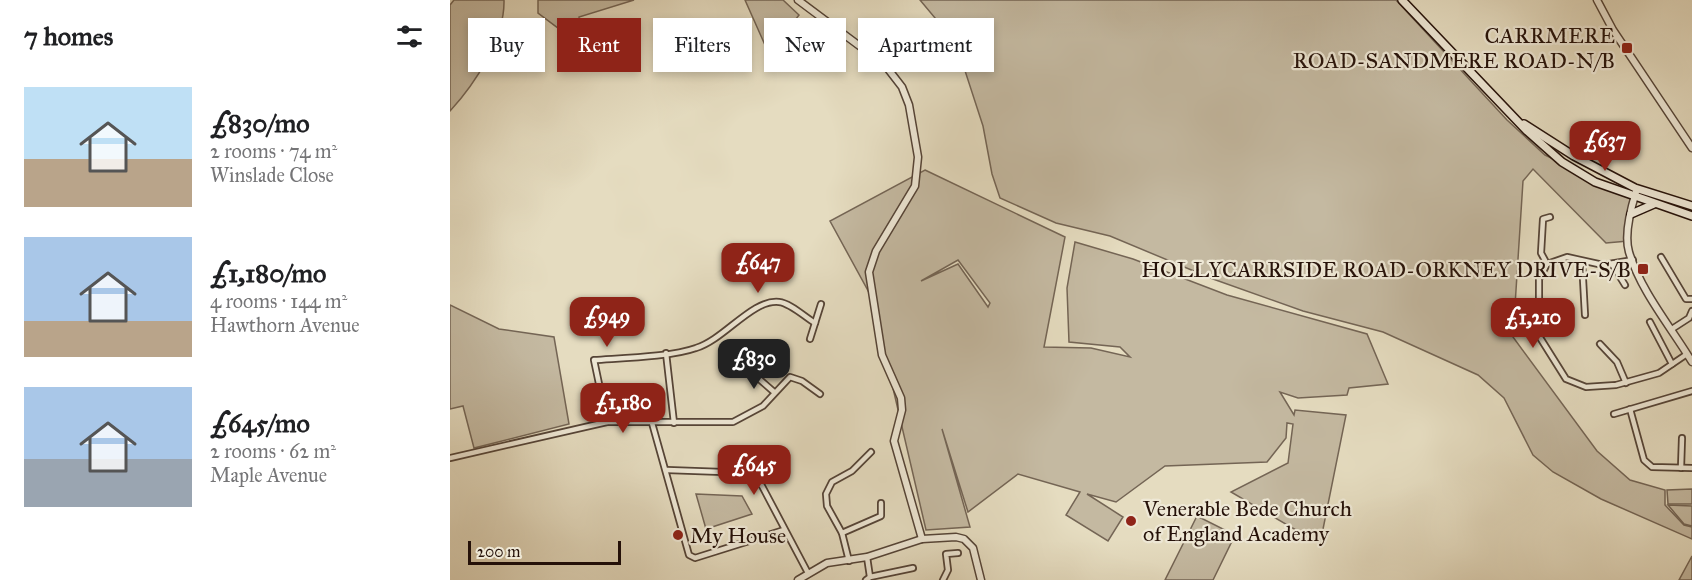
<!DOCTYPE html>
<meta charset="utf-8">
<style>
:root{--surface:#fff;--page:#f6f6f6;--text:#202124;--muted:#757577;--accent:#8f2418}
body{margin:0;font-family:"IM FELL Great Primer",serif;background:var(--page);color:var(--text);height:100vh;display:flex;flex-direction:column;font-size:22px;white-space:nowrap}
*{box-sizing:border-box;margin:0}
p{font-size:20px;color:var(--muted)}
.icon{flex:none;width:33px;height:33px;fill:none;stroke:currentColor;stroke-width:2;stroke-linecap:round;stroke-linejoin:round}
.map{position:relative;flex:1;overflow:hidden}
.details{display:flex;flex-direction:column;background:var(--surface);width:450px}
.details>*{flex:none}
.hud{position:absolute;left:18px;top:18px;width:570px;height:54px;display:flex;gap:12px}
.scale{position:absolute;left:18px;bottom:15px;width:153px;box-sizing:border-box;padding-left:6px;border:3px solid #251109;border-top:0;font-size:16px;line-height:21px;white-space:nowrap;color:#251109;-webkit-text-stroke:4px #eee8d6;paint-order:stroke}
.price{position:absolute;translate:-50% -51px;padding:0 14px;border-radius:12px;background:var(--accent);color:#fff;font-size:20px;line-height:39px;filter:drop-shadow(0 2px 3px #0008)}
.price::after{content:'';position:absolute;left:50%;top:36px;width:18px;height:14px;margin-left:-9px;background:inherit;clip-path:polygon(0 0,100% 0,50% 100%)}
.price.selected{background:#222;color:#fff}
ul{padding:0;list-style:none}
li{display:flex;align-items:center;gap:18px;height:150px;padding:0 24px}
li span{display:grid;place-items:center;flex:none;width:168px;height:120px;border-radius:0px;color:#555}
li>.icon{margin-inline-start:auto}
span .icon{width:72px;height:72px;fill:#fffc;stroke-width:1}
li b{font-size:26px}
h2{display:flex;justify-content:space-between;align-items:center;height:72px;padding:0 24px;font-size:26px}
.chip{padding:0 21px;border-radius:0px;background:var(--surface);box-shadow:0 3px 9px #0003;font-size:21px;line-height:54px}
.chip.selected{background:var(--accent);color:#fff}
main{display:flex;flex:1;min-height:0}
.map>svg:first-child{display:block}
.green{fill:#c4b9a1;stroke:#746555;stroke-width:1.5;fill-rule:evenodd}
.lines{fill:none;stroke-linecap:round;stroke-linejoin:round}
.minor-casing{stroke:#554437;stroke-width:8}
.tertiary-casing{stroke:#554437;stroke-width:9}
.secondary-casing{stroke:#251109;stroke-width:10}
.minor{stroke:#eee8d6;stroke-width:4.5}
.tertiary{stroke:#eee8d6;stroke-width:6}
.secondary{stroke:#eee8d6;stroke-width:7}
.poi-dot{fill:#8f2418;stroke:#eee8d6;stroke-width:2}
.labels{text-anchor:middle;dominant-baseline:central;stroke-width:4.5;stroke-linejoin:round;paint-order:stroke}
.poi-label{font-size:22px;fill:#251109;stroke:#eee8d6;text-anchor:end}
</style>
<main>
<section class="details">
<h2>7 homes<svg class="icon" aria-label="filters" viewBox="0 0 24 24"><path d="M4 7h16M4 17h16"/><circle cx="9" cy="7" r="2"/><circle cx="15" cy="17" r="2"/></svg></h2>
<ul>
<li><span style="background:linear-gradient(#bfe0f5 60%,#b9a48a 0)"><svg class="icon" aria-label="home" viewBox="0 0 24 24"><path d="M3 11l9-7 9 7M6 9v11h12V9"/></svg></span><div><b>£830/mo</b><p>2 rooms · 74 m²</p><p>Winslade Close</p></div></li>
<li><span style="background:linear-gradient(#a9c7e8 70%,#b9a48a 0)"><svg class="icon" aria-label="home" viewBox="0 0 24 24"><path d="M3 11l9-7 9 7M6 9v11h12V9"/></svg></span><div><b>£1,180/mo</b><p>4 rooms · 144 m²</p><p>Hawthorn Avenue</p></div></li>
<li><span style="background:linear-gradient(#a9c7e8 60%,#9aa5b1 0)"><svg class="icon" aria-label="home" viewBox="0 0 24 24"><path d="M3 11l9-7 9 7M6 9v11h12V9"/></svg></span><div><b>£645/mo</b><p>2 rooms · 62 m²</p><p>Maple Avenue</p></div></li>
</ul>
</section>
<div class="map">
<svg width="1242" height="580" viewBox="0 0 1242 580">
<rect width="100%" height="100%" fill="#e5dcc0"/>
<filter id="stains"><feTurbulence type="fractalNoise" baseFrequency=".00333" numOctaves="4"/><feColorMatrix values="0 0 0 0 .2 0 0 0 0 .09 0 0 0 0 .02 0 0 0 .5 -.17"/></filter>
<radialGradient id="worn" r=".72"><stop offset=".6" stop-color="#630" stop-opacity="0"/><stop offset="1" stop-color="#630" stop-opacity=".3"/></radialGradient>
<g class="green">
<path d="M4 0H54C55 38 25 84 0 111V5Z"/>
<path d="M88 0H184L129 17 132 46 88 13Z"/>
<path d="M295 0H333L349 15 319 54Z"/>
<path d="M470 0H946L1057 120 1095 155 1184 197 1178 241 1156 243 1083 169 1073 181 1063 337 1147 451 1180 480 1215 490V505L1234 525 1242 527V539L1151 499 1103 472 1083 455 1054 398 1028 375 933 332 853 311 763 279 660 236 606 223 550 198 542 174 533 126 506 43Z"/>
<path d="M475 170 615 237 594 347 641 348 680 357 670 347 619 342 617 288 625 242 683 259 777 295 917 334 938 384 899 388 897 395 848 398 830 392 844 415 845 410 896 415 870 544 781 492 838 463 843 424 837 423 836 438 817 462 715 466 666 502 637 494 673 517 658 541 616 515 630 492 568 474 518 512 492 429 520 527 476 530 422 298 380 221ZM508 260 540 303 538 307 508 264 471 281Z"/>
<path d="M0 305 49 329 104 337 119 424 24 448 13 406 0 409Z"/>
<path d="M1242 489V504H1218L1217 490Z"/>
<path d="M246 494 292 496 302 514 256 529Z"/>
<path d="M1218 505 1242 506V526L1234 524Z"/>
<path d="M747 516 785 535 763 580H715Z"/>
<path d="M1242 556V580H1229Z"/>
</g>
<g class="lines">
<defs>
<g id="minor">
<path d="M1211 257 1236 299H1242"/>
<path d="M1183 260 1153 265 1117 257 1097 264 1089 279V336L1116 379 1136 387 1166 385 1209 373 1237 354"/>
<path d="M1132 261 1135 315"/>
<path d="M1097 264 1091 253 1093 219 1100 217"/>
<path d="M1162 264 1175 285"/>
<path d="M1200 322 1222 364"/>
<path d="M1222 329 1239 318 1242 311"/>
<path d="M360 339 371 304"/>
<path d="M1150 344 1167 362 1176 383"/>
<path d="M216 353 224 423"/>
<path d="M300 371 324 392"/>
<path d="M1180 409 1194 460 1202 467 1242 468"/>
<path d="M1164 414 1242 391"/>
<path d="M157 422 144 360C172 358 221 357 246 348 275 339 302 299 329 302 340 303 355 317 365 323"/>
<path d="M202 423 239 555 245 558 334 530"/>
<path d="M0 458 157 422H283L313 406 340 377 352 381 370 394"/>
<path d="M1231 468 1232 438"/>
<path d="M217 470 301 473 312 486 358 573"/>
<path d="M392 533 431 516V503"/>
<path d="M399 561 392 533 377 506 376 494 382 482 402 471 421 452"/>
<path d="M420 577 463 568"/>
<path d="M416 580 420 577 417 557"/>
<path d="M493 580 498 570 496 554 508 553"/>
</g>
<g id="tertiary">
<path d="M348 0 435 65 452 87 459 105 468 157 465 186 426 251 419 272 432 355 451 398 452 410 444 441 472 539"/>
<path d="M1147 0 1163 30 1242 148"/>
<path d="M1186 192C1181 208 1174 235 1179 252 1191 292 1221 327 1242 362"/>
<path d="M348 580 377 563 417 557 472 539 506 537 514 539 523 548 531 580"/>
</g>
<g id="secondary">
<path d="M952 0 1077 131 1112 162 1145 182 1242 216"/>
<path d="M1074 124 1124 156 1185 188 1242 206"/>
<path d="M1181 214 1204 204"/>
</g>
</defs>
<use href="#minor" class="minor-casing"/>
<use href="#tertiary" class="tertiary-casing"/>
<use href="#secondary" class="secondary-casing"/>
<use href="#minor" class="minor"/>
<use href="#tertiary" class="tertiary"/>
<use href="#secondary" class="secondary"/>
</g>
<g class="poi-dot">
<rect x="1171" y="42" width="12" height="12" rx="3"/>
<rect x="1187" y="263" width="12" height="12" rx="3"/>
<circle cx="681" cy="521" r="6"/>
<circle cx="228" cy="535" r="6"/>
</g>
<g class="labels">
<g class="poi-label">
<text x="1165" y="35">CARRMERE<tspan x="1165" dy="25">ROAD-SANDMERE ROAD-N/B</tspan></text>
<text x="1181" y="269">HOLLYCARRSIDE ROAD-ORKNEY DRIVE-S/B</text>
<text x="693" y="508" text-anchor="start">Venerable Bede Church<tspan x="693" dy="25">of England Academy</tspan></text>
<text x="240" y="535" text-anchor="start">My House</text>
</g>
</g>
<rect width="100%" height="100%" filter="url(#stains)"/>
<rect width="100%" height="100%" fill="url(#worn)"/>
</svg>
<div class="scale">200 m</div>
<b class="price" style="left:1155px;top:172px">£637</b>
<b class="price" style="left:308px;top:294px">£647</b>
<b class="price" style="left:157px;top:348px">£949</b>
<b class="price" style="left:1083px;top:349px">£1,210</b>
<b class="price selected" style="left:304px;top:390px">£830</b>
<b class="price" style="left:173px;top:434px">£1,180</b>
<b class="price" style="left:304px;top:496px">£645</b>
<div class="hud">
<a class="chip">Buy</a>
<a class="chip selected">Rent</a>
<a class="chip">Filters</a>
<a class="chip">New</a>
<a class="chip">Apartment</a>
</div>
</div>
</main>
